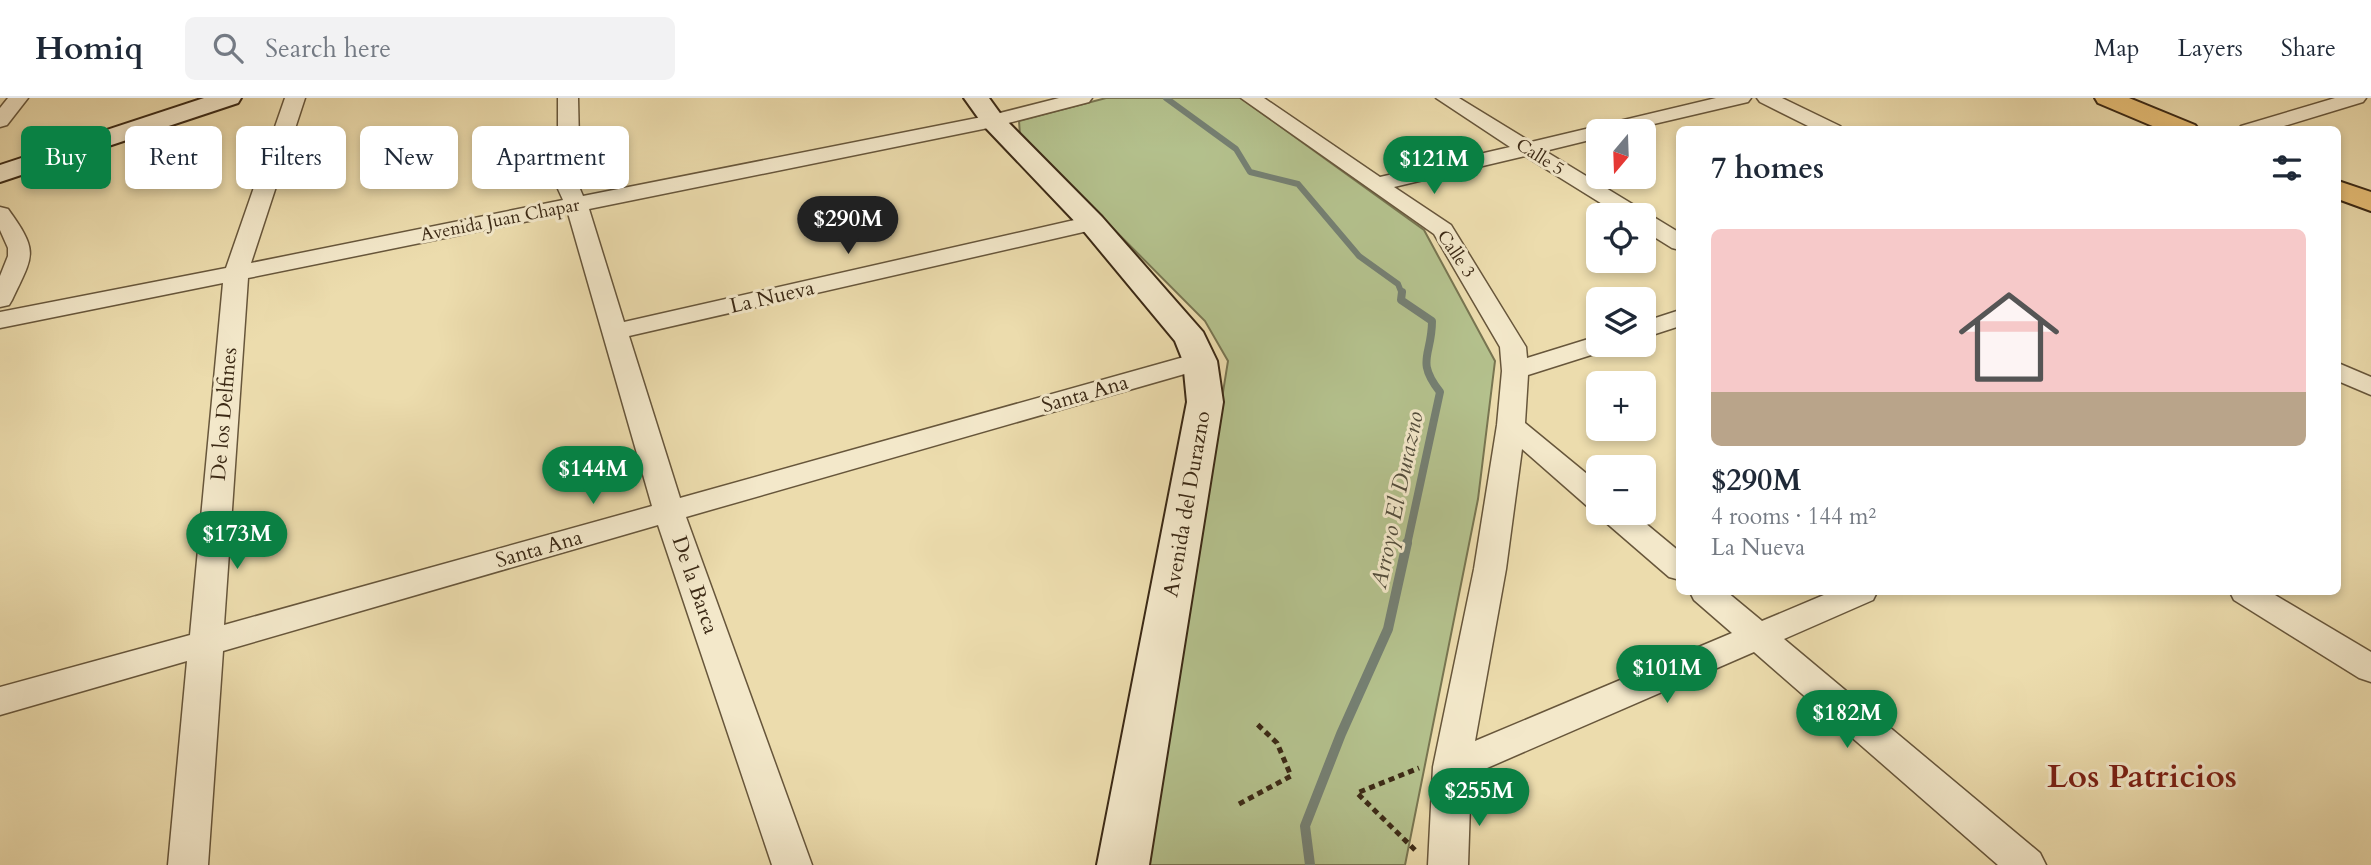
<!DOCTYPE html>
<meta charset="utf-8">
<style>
:root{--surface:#fff;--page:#f2f2f3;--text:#1f2937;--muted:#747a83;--line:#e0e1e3;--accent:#0b8043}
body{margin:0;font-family:Cardo,serif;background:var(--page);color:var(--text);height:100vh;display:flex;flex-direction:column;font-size:26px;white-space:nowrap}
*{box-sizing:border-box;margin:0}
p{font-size:23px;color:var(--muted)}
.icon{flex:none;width:38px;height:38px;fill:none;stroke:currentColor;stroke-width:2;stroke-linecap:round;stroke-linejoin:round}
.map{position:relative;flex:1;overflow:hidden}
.drawer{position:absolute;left:1676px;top:28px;width:665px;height:469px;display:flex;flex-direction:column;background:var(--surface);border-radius:10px;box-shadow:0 4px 10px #0003}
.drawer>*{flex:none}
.guide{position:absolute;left:21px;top:28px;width:665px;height:63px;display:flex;gap:14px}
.needle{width:46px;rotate:199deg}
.controls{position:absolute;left:1586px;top:21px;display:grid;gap:14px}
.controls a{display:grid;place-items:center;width:70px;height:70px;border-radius:10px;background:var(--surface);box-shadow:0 4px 10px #0003;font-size:35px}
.price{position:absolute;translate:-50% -60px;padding:0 16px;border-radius:24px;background:var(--accent);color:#fff;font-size:23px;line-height:46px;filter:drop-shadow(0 2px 4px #0008)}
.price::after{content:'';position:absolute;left:50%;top:42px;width:21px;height:16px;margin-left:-10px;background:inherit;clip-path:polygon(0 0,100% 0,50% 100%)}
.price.current{background:#222;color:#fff}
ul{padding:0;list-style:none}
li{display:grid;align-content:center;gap:14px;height:371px;padding:0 35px}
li+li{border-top:2px solid var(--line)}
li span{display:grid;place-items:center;height:217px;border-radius:10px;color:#555}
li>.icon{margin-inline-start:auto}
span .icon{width:126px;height:126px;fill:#fffc;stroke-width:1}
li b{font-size:30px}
h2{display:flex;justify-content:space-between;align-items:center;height:84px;padding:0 35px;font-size:30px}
.tag{padding:0 24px;border-radius:10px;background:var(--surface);box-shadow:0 4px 10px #0003;font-size:24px;line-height:63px}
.tag.current{background:var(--accent);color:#fff}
header{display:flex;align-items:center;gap:42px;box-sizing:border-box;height:98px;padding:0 35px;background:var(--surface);border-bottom:2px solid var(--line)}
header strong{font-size:33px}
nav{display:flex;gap:38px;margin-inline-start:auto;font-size:24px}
.search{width:490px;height:63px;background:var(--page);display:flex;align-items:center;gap:18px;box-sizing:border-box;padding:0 24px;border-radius:10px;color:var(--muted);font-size:26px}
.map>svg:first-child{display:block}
.green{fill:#b4c18d;stroke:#787551;stroke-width:2}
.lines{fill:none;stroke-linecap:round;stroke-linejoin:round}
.stream-far2{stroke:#758073;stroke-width:6}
.stream-far1{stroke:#758073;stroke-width:8}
.stream{stroke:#758073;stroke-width:10}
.minor-casing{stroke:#67563b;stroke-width:3}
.secondary-casing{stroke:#3b2915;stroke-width:4}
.primary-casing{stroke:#3b2915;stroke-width:4}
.path{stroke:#3b2915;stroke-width:5;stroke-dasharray:6 4.5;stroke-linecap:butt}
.minor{fill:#f3e8ca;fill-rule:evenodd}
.secondary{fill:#f3e8ca;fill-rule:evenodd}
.primary{fill:#e6be76;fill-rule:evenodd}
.labels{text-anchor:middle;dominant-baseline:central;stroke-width:6;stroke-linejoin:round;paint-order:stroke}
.far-street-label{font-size:18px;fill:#3b2915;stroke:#f3e8ca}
.street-label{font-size:21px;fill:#3b2915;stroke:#f3e8ca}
.water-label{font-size:23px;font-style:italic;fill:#534d3c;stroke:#f3e8ca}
.near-district-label{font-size:33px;font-weight:bold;fill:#7a1f14;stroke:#f3e8ca}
</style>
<header>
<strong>Homiq</strong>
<div class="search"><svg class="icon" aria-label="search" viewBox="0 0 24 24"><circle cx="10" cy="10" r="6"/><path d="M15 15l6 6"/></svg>Search here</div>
<nav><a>Map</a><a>Layers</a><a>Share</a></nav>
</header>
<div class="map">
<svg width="2371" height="767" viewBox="0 0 2371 767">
<rect width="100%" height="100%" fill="#ecdcad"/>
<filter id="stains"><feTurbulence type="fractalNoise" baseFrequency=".00286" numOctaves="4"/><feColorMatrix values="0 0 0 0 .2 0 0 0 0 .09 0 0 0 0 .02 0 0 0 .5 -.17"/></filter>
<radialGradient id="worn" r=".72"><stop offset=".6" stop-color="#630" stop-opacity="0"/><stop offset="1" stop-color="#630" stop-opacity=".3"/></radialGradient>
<path class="green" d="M1106 0H1241L1424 132 1495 263 1478 401 1405 767H1147L1228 263 1205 223 1020 37 1019 23Z"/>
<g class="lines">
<path class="stream-far2" d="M1166 0 1236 51 1250 74 1298 86 1359 158 1398 186 1402 196"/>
<path class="stream-far1" d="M1402 194 1401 202 1432 223C1432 258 1415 262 1440 294L1407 447"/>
<path class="stream" d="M1310 767 1305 728 1341 636 1388 531 1407 445"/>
<defs>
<g id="minor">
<path d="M8 0H28L7 27 0 29V10Z"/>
<path d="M285 0H305L251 165 563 102 558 91V0H578L580 91 583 98 992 17 1059 0H1092L1089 4 993 29 589 111 624 224 1092 118 1100 120 1103 125 1100 130 1092 132 629 238 680 400 1191 257 1200 255 1209 257 1213 263 1209 269 686 419 812 767H772L658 427 223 553 208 767H168L187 563 0 617V589L190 537 223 185 0 230V214L226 170ZM568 115 652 408 224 527 248 180Z"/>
<path d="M1241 0H1264L1380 79 1510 49 1436 0H1459L1531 44 1716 0H1751L1748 4 1624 33H1598V40L1545 53 1680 135V152L1672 150 1643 132V117H1620L1525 58 1394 89 1451 127 1526 249 1527 260 1598 238V247H1610L1607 252 1528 277 1525 325 1598 385V411L1587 408 1522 351 1506 471 1475 643 1732 535 1694 502 1690 494H1727L1762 523 1831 494H1877L1873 502 1784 541 2040 755 2046 767H1998L1754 554 1471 677 1468 767H1428L1433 669 1474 471 1497 327 1502 273 1500 249 1434 136Z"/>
<path d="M1757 0H1782L1840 28 1843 32H1816L1760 4Z"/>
<path d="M2335 0H2366L2363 4 2271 32H2238L2241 28Z"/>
<path d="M0 109 8 111C39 154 34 156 12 202L9 207 0 209V178L8 158V150L0 132Z"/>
<path d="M1680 212V228L1643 240V224Z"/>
<path d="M2338 265 2371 279V297L2338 283Z"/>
<path d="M1599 415H1633L1680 454V482L1669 479 1603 422Z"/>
<path d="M2230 494H2270L2371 554V584L2359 580 2234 502Z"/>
</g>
<g id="secondary">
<path d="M204 0H241L238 5 0 84V67Z"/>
<path d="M964 0H989L1002 18 1102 119 1203 234 1217 263 1223 304 1149 767H1097L1187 304 1183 263 1175 243 1082 131 984 28Z"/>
</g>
<g id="primary">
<path d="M2095 0H2129L2195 27 2199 32H2162L2098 5Z"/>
<path d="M2338 83 2371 94V113L2338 101Z"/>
</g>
</defs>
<use href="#minor" class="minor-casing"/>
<use href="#secondary" class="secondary-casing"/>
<use href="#primary" class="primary-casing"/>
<g class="path">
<path d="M1239 706 1291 678 1277 645 1257 626"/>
<path d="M1415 752 1357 695 1419 670"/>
</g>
<use href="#minor" class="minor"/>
<use href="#secondary" class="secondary"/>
<use href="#primary" class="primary"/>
</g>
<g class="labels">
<g class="far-street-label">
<text transform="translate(1540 59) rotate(32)">Calle 5</text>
<text transform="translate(500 122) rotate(-11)">Avenida Juan Chapar</text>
<text transform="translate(1456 156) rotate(56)">Calle 3</text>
</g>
<g class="street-label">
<text transform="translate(772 199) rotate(-13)">La Nueva</text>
<text transform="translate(1085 296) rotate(-16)">Santa Ana</text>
<text transform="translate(224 316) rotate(-85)">De los Delfines</text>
<text transform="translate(1187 406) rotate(-80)">Avenida del Durazno</text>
<text transform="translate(539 451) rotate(-16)">Santa Ana</text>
<text transform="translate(695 487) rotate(71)">De la Barca</text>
</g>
<g class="water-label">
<text transform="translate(1397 402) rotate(-78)">Arroyo El Durazno</text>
</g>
<g class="near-district-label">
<text x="2142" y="678">Los Patricios</text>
</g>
</g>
<rect width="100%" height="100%" filter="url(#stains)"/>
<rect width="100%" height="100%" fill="url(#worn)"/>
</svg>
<div class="controls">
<a><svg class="needle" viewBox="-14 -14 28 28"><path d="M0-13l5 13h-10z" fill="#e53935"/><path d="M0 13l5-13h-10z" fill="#747a83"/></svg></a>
<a><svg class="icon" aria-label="locate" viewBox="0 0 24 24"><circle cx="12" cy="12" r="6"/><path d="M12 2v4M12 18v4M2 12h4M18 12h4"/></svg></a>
<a><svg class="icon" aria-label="layers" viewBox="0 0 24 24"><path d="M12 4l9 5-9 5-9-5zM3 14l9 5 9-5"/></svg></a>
<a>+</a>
<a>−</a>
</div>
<b class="price" style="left:1434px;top:98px">$121M</b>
<b class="price current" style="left:848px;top:158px">$290M</b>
<b class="price" style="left:593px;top:408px">$144M</b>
<b class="price" style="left:237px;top:473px">$173M</b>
<b class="price" style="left:1667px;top:607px">$101M</b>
<b class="price" style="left:1847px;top:652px">$182M</b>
<b class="price" style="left:1479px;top:730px">$255M</b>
<div class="guide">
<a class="tag current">Buy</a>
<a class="tag">Rent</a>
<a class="tag">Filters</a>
<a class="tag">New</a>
<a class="tag">Apartment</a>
</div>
<section class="drawer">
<h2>7 homes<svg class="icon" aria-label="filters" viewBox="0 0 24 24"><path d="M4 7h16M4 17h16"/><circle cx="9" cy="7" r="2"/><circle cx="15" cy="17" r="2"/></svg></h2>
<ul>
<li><span style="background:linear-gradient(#f6c9c9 75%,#b9a48a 0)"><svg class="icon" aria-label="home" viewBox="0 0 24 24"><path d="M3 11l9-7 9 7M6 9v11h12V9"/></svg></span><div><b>$290M</b><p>4 rooms · 144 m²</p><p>La Nueva</p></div></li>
</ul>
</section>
</div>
